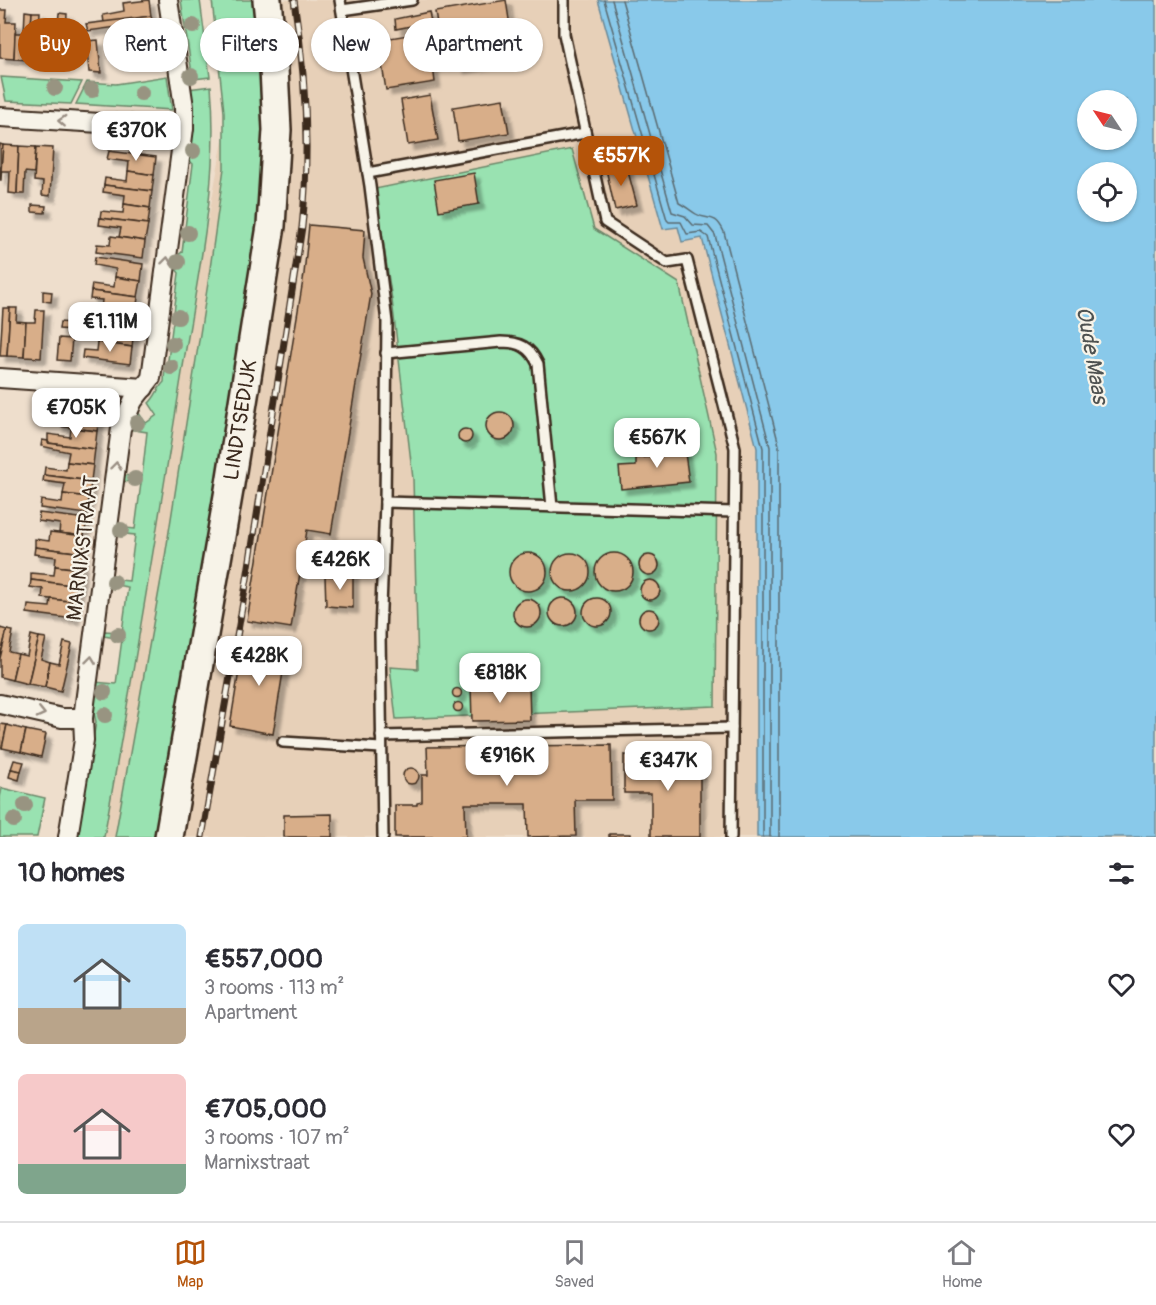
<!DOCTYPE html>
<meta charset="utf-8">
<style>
:root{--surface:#fff;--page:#f2f2f3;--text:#2b2b33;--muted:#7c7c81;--line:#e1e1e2;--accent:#b45309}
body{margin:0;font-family:Pangolin,sans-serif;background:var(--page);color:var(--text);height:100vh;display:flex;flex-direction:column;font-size:22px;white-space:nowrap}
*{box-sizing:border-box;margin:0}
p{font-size:20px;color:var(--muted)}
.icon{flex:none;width:33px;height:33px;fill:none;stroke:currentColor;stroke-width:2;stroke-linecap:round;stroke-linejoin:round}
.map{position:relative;height:837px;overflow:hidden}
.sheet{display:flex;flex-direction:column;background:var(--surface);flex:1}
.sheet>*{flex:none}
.banner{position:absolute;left:18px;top:18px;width:600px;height:54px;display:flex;gap:12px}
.needle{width:39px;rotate:305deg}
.fabs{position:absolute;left:1077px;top:90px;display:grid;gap:12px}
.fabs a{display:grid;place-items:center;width:60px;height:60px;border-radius:50%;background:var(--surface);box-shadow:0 2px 4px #0004;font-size:30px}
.price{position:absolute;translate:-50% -51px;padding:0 14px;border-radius:12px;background:#fff;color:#222;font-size:20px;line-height:39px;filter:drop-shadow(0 2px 3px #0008)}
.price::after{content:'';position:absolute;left:50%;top:36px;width:18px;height:14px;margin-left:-9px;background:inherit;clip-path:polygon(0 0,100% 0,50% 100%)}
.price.current{background:var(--accent);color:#fff}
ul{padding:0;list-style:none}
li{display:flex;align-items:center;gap:18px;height:150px;padding:0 18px}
li span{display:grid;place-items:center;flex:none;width:168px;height:120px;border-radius:9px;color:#555}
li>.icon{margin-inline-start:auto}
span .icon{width:72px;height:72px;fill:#fffc;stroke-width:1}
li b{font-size:26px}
h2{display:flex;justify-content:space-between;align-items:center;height:72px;padding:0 18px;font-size:26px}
.pill{padding:0 21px;border-radius:27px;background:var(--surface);box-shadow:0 2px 4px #0004;font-size:21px;line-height:54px}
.pill.current{background:var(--accent);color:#fff}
.menu{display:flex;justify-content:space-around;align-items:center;height:84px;border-top:2px solid var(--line);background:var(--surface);font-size:16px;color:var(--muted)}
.menu a{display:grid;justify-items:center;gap:3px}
.menu .current{color:var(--accent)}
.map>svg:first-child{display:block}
.built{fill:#e7d0b8}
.green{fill:#99e2b1;stroke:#6a8668;stroke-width:1.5}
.water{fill:#89c9ea;stroke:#6a8998;stroke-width:1.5;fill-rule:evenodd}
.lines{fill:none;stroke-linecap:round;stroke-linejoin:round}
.shore{stroke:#5a6a70;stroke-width:1.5}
.building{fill:#d8ae89;stroke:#3b2a1e;stroke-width:1.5;filter:url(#shadow)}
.service-casing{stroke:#3b2a1e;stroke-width:14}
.minor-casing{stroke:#3b2a1e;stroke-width:22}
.secondary-casing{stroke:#3b2a1e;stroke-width:32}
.service{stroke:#f7f3e8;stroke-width:9}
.minor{stroke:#f7f3e8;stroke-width:18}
.secondary{stroke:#f7f3e8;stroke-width:27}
.rail-casing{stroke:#3b2a1e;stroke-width:7}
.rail{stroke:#f7f3e8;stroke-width:4.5;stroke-dasharray:14;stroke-linecap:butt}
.tree{fill:#989481}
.oneway{stroke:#998e83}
.labels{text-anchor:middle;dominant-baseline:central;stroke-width:4.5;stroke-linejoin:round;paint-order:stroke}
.street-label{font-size:21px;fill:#3b2a1e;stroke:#f7f3e8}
.water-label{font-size:22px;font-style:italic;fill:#4e5251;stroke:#f7f3e8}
</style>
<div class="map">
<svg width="1156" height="837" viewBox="0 0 1156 837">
<defs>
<filter id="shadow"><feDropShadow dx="5.5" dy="5.5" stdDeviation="1.5" flood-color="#0004"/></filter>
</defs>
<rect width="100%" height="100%" fill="#eedecc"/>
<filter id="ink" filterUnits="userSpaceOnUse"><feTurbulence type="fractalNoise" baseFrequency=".0167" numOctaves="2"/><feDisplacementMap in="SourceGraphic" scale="12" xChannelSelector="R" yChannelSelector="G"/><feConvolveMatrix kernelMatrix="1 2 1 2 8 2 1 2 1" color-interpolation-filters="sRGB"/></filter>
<g filter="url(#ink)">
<path class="built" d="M221 0H653L814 556 798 837H93L237 65Z"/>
<g class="green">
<path d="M181 0H200L210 77 186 80V76L191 67Z"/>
<path d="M212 0H254L259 39 265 154 257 237 162 837H115L165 557 208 283 224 168V112Z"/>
<path d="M167 76 172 110 76 104 87 82 116 84Z"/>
<path d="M1 77 82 82 71 104 6 101Z"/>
<path d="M211 86C220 184 196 283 181 379 157 530 132 681 105 831L104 837H76L96 722 93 709 95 682 116 684 122 639 103 636 104 631 122 632 128 587 110 584V579L129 581 135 535 116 533 117 527 135 529 141 483 122 481 123 475 142 477 147 432 127 429 138 412 146 423 157 415 149 403C156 397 157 389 164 382L165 364 168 360 179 273 173 265 174 258 182 252 193 164 189 160 188 89Z"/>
<path d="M572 149 594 229 679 283 717 453 715 706 396 719 390 667 418 669 413 479 392 300 375 189Z"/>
<path d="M2 788 45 798 37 837H0V797Z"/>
</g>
<path class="water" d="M598 0H1156V837H757V448L702 238 682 242 678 227 663 229ZM1088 100H1126V140H1088ZM1088 172H1126V212H1088Z"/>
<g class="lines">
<g class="shore">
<path d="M604 0 667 220 669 222H681L687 234 701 232 708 237 763 448V837"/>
<path d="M612 0 672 212 685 216 693 225 708 226 715 235 770 447V837"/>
<path d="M622 0 679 203C685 206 690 210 696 214 707 221 715 212 724 232L779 445V837"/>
</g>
</g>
<g class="building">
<path d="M149 0 151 16 104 23 103 15 124 11 123 3Z"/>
<path d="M506 0 515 59 459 68 458 61 433 66 435 82 386 90 378 40 438 30 435 12Z"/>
<path d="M0 10H7L6 22H16L14 59 0 58Z"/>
<path d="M25 11 32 12 29 60 14 59 15 33H24Z"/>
<path d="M32 12H40L39 34H48L46 61 29 60Z"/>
<path d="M429 12 431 22 396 29 395 19Z"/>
<path d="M59 13 67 14 64 62 46 61 48 34 57 35Z"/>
<path d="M151 16 156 33 119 38 117 27 88 31 86 24Z"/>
<path d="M156 33 158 51 113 57 112 48 120 47 119 38Z"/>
<path d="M98 40 101 73 89 72 86 41Z"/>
<path d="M430 95 438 140 408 145 401 100Z"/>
<path d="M503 99 509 133 458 141 453 107Z"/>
<path d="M0 144 3 145 1 180H0Z"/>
<path d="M3 145 19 146 17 194 9 193 10 171H1Z"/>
<path d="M19 146 36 147 34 173 25 172 24 194H17Z"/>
<path d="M36 147 53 148 50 196 42 195 43 182 34 181Z"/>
<path d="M109 151 156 157 154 175 128 171 129 162 107 159Z"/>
<path d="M626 164 637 205 615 210 606 169Z"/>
<path d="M128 171 154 175 152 191 104 185 105 178 127 181Z"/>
<path d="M474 173 479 204 439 211 434 180Z"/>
<path d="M104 185 152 191 150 208 124 204 125 195 103 192Z"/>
<path d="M124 204 150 208 148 224 100 218 101 211 123 213Z"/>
<path d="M32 205 46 206 45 213 32 212Z"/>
<path d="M100 218 148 224 145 241 119 237 121 228 99 225Z"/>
<path d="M309 225 365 230 363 258 371 294 331 534 307 530 291 628 247 621 304 274Z"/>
<path d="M111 236 145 241 143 258 96 252 97 244 110 245Z"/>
<path d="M95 257 143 264 141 281 115 277 116 269 94 265Z"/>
<path d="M115 277 141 281 138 297 91 291 92 284 114 287Z"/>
<path d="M43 291 52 292 51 302 43 301Z"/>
<path d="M91 291 138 297 136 314 101 309 102 300 90 299Z"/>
<path d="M3 308H10L7 356H0Z"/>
<path d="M10 308H17L16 321 26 322 24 357 7 356Z"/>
<path d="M102 309 136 314 134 330 86 324 88 317 101 318Z"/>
<path d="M36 310H44L41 358 24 357 26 322H35Z"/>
<path d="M60 322 71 323V330L59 329Z"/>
<path d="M80 323 134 330 132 347 97 342 98 333 79 329Z"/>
<path d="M59 338 72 339 70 361 57 360Z"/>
<path d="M97 342 132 347 130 364 82 358 83 350 96 351Z"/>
<path d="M49 399 87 404V399L102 401 97 431 58 426 59 417 47 416Z"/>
<circle cx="500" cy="426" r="14"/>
<path d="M71 428 97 431 95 449 48 443V434L70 437Z"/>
<circle cx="465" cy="436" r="7"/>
<path d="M42 440 48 441V443L95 449 93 465 67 462 69 452 41 446Z"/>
<path d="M684 446 689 482 621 489 619 467 636 466V458L650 457 649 449Z"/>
<path d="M67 462 93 465 91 481 44 475 45 467 66 470Z"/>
<path d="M44 475 91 481 89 497 63 494 65 484 43 481Z"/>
<path d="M63 494 89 497 87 514 40 508 41 500 62 503Z"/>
<path d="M39 513 87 519 84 536 59 533 60 524 38 521Z"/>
<path d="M50 532 84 536 83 553 35 547V539L49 541Z"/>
<path d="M35 547 83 553 81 569 55 566 56 557 34 554Z"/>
<circle cx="614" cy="572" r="19"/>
<circle cx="571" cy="572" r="19"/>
<circle cx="528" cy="572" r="19"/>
<circle cx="649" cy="565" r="10"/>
<path d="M55 566 81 569 79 586 31 580V573L54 575Z"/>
<path d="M340 573H353V608L326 606 325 576H340Z"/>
<circle cx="650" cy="590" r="10"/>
<path d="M31 580 79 586 76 602 42 598 43 589 30 587Z"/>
<circle cx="563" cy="612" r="14"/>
<circle cx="597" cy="612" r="14"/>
<path d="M51 599 76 602 74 619 27 613 28 605 50 607Z"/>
<circle cx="527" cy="613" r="14"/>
<circle cx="649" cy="619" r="10"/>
<path d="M0 628 7 630 0 658Z"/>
<path d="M7 630 13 631 9 652 18 654 12 680 0 677V658Z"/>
<path d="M31 635 39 637 28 684 12 680 18 654 27 656Z"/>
<path d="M39 637 46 638 41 659 50 662 45 687 28 684Z"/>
<path d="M244 640 287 647 273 734 230 726Z"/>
<path d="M64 642 72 644 61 691 45 687 50 662 59 664Z"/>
<path d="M529 686 530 720 472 721 471 687Z"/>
<circle cx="457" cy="693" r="4.5"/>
<circle cx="458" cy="707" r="4.5"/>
<path d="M0 724 7 725 2 748 0 747Z"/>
<path d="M7 725 26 730 21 752 2 748Z"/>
<path d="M26 730 46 734 41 757 21 752Z"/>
<path d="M611 745 612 800H575L576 836 528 837 527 804H465L466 837H395V805H417V803L422 802V775H428L427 747Z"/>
<path d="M624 755 700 756V837H651V793H624Z"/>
<path d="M14 760 24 762 21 771 11 769Z"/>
<circle cx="411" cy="776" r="8"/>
<path d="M11 769 21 771 19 780 9 777Z"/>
<path d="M332 814V837H284V815Z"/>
<rect x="609" y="834" width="21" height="3"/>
</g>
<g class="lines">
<defs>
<g id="service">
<path d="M340 0 370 186 387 322 385 502 380 634 383 837"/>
<path d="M564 0V34L605 222 667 263 687 260 735 448 731 837"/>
<path d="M342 10 412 0"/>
<path d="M368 173 585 133"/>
<path d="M386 353 501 342C520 342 530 347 538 364L552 507"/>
<path d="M385 502 734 512"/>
<path d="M381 736 732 728"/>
<path d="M283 742 381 748"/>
</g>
<g id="minor">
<path d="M0 117 184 128"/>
<path d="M0 378 144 388"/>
<path d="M0 704 62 718H83"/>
<path d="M68 837 84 740 83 718 121 428 133 401 151 378 184 128V107L168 0"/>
</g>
<g id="secondary">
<path id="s1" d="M169 837 229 490 271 226 277 130 274 69 267 0"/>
</g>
</defs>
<use href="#service" class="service-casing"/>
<use href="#minor" class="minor-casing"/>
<use href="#secondary" class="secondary-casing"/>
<use href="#service" class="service"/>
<use href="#minor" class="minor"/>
<use href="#secondary" class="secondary"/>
<defs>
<path id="rail" d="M202 837 247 579 302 227C310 151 306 76 294 0"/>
</defs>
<use href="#rail" class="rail-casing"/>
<use href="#rail" class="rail"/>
</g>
<g class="tree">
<circle cx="193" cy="26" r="8"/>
<circle cx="191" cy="76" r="8"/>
<circle cx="55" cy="88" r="8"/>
<circle cx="92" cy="90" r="8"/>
<circle cx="141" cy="93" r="8"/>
<circle cx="193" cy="151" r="8"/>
<circle cx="188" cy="233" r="8"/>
<circle cx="178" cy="262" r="8"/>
<circle cx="178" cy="317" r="8"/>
<circle cx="173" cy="344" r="8"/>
<circle cx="171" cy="367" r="8"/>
<circle cx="137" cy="423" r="8"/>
<circle cx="135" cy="479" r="8"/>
<circle cx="121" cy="530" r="8"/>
<circle cx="114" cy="582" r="8"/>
<circle cx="118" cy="635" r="8"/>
<circle cx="104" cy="692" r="8"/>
<circle cx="105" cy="715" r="8"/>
<circle cx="25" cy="805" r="8"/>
<circle cx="14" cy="820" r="8"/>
</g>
<defs><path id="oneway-chevron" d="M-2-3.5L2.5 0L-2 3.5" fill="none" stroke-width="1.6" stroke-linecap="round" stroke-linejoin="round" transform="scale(1.5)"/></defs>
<g class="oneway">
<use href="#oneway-chevron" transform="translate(62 121) rotate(-177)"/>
<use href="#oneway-chevron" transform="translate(167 261) rotate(-83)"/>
<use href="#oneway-chevron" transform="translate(116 466) rotate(-83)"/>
<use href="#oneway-chevron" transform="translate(91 660) rotate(-83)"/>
<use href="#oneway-chevron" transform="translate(41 713) rotate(13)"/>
</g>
</g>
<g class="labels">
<g class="street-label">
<text stroke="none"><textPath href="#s1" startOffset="423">LINDTSEDIJK</textPath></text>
<text transform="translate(83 548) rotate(-83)">MARNIXSTRAAT</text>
</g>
<g class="water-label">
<text transform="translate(1092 355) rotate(80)">Oude Maas</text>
</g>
</g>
</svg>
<div class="fabs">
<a><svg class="needle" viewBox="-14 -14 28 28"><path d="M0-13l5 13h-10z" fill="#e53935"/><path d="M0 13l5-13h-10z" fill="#7c7c81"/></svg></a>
<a><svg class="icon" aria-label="locate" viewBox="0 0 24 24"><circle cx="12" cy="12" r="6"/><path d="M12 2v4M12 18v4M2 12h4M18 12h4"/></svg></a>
</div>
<b class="price" style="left:136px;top:162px">€370K</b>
<b class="price current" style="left:621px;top:187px">€557K</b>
<b class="price" style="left:110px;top:353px">€1.11M</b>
<b class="price" style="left:76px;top:439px">€705K</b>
<b class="price" style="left:657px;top:469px">€567K</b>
<b class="price" style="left:340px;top:591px">€426K</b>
<b class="price" style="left:259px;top:687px">€428K</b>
<b class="price" style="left:500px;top:704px">€818K</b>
<b class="price" style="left:507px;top:787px">€916K</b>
<b class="price" style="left:668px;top:792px">€347K</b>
<div class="banner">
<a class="pill current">Buy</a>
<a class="pill">Rent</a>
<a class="pill">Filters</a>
<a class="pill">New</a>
<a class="pill">Apartment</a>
</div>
</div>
<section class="sheet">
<h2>10 homes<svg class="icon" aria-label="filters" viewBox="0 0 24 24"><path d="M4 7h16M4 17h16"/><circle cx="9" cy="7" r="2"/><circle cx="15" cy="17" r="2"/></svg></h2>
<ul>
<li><span style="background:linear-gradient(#bfe0f5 70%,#b9a48a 0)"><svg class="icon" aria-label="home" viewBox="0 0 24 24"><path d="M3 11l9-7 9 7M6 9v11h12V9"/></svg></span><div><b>€557,000</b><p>3 rooms · 113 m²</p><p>Apartment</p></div><svg class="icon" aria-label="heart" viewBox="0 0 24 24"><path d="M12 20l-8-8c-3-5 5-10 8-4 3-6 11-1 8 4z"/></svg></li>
<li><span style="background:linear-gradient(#f6c9c9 75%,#7fa58c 0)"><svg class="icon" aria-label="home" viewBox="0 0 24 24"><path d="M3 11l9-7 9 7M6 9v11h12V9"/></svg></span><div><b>€705,000</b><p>3 rooms · 107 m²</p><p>Marnixstraat</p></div><svg class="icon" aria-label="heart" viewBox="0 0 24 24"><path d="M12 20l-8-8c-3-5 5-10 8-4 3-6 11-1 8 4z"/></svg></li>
</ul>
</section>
<nav class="menu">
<a class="current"><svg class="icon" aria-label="map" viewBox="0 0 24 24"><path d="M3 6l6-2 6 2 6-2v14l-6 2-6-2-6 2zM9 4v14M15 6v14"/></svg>Map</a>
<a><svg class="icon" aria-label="saved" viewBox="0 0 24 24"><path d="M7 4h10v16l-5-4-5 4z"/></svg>Saved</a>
<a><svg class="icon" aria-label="home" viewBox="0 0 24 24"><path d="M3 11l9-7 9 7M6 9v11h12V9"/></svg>Home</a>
</nav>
